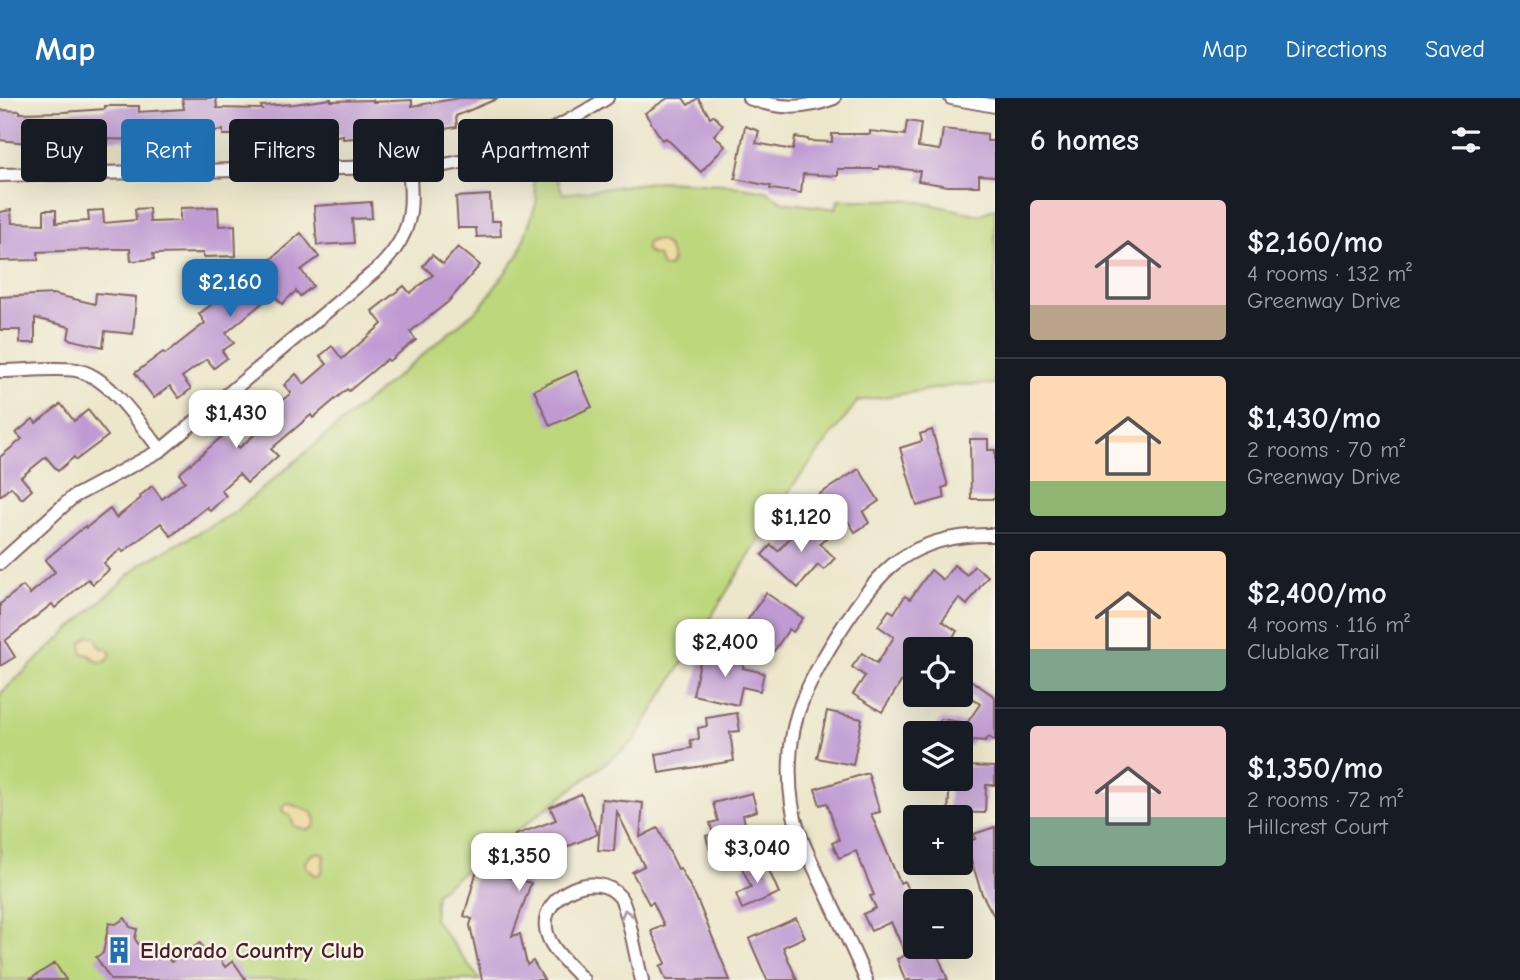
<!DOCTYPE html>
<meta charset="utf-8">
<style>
:root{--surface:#171b24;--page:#242831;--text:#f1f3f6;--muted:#9ea1a6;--line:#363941;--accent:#1f6fb2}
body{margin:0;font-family:"Comic Neue",sans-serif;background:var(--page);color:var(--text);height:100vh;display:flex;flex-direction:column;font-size:26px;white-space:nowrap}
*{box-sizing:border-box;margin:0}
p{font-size:23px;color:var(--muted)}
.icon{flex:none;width:38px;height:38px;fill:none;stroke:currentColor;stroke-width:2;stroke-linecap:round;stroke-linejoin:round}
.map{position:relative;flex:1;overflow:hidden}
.details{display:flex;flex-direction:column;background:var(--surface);width:525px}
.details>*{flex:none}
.guide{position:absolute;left:21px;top:21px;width:665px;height:63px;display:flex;gap:14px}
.controls{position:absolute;left:903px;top:539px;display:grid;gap:14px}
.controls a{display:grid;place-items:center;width:70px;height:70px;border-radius:7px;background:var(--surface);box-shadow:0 7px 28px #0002;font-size:35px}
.price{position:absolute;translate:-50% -60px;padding:0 16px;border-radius:14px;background:#fff;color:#222;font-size:23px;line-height:46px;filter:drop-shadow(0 2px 4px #0008)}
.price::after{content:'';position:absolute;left:50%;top:42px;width:21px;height:16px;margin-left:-10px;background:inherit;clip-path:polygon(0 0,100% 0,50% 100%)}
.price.current{background:var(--accent);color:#fff}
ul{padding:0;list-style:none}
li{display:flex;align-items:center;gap:21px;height:175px;padding:0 35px}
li+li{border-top:2px solid var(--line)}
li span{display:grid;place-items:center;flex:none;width:196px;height:140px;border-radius:7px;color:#555}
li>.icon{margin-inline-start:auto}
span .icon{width:84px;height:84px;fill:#fffc;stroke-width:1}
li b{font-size:30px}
h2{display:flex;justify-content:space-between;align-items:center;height:84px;padding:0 35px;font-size:30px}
.pill{padding:0 24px;border-radius:7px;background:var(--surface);box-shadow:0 7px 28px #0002;font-size:24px;line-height:63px}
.pill.current{background:var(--accent);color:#fff}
header{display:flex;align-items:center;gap:42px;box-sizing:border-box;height:98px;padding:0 35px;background:var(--accent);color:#fff}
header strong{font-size:33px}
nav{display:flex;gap:38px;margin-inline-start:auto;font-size:24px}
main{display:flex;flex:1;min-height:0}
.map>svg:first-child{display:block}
.green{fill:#bcd77c;stroke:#837b54;stroke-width:2}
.sand{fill:#eeda9e;stroke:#9c7c64;stroke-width:2}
.building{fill:#bf9ad3}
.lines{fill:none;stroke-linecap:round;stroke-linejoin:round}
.street-casing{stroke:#836563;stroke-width:16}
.street{stroke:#fff;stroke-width:12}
.oneway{stroke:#ae9aa0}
.labels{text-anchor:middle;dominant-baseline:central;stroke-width:5;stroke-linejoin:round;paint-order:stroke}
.poi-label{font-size:23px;font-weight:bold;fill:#4a1f2b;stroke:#f7f3e8;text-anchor:start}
</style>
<header>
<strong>Map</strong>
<nav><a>Map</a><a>Directions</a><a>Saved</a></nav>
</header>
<main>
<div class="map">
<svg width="995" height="882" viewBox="0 0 995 882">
<rect width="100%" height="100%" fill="#f7f3e8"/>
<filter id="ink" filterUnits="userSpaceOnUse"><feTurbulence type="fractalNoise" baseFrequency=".0143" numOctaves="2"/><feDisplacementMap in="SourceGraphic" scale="14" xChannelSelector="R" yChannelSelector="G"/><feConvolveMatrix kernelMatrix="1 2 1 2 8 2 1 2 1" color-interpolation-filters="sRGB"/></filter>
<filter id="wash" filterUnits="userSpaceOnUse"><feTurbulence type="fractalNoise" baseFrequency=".00686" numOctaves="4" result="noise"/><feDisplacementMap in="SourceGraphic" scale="28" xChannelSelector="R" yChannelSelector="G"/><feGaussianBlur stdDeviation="1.57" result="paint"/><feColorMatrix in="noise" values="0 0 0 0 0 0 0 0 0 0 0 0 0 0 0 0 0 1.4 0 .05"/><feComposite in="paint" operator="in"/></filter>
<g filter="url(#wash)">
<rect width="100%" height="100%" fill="#ece6ca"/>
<path class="green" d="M549 58 563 96 659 83 722 86 766 93 783 104 836 111 838 102H910L980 117 995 110V286L958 287 858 303 792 389 633 644 436 795 434 821 480 882H0V596L141 466 231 417 481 208 519 156 537 103 530 65Z"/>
<g class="sand">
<path d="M653 142C666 142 671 151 672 164L669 169H662L658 158 651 156 646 152 647 145Z"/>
<path d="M89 538 96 539 100 549 109 552 111 557 107 563 98 564 89 557 82 555V544Z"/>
<path d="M287 705 312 714 316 721 314 729 307 732 294 728 290 717 282 713 283 708Z"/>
<path d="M320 754 324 758 322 774 316 778 306 769 305 764 312 756Z"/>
</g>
<g id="blocks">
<g class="building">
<path d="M182 0H216L217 10 262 11 261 8 294 6 331 1V3L373 2V4L412 2V8L460 0H499L456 18 457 29 413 36 414 39 383 41 382 27H355V40L343 41V37L305 43 241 42V37H223V32L179 38 180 41 145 42 102 41 27 45 0 42V12L20 13V15L64 14 105 11V8H139V14L184 11Z"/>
<path d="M668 0H683L688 7 698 0 710 19 713 17 723 27 714 37 725 48 701 74 666 40 662 42 645 15Z"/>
<path d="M907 23 921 25 918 49 940 52 943 31 987 36V43H995V78L979 77V88H948L918 83 920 73 879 68V71H838V78L803 76 801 95 770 91 771 88 735 81 745 28 759 33 756 45 793 52 795 39 808 41V43L832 44V36H870V33L905 37Z"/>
<path d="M490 97 491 123H500L501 138 477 139 476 130H458L456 99Z"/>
<path d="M371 104 372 120 352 121 354 145 317 147 314 108Z"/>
<path d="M218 109 219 128 235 127 236 158 203 159V155L153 156 154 161 131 163 130 151H113L38 154V162L0 163V114L11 112 12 125 44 126V112H56V125L89 123 88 113 103 112 104 125 136 122 135 111 149 110 150 124 180 123V110Z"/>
<path d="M301 135 319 159 301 172 313 188 300 198 296 193 282 206 273 196 226 235 234 245 222 253 227 260 214 270 207 261 182 279 191 291 179 300 170 288 154 300 135 275 163 254 165 256 205 225 199 216 228 194 230 197Z"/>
<path d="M458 149 480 167 448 204 410 234 416 242 389 263 387 261 349 293 347 291 313 320 311 317 271 351 278 358 247 385 239 376 221 392 226 398 210 413 207 409 171 438 161 425 123 454 121 451 104 465 109 472 93 486 88 481 55 510 52 506 5 543 15 559 0 568V506L23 488 30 496 55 474 45 462 85 428 86 430 110 411 116 420 141 400 140 398 152 388 162 401 185 383 179 376 226 335 239 350 261 331 249 316 260 307 267 315 291 295 284 287 296 276 304 286 327 266 320 258 332 248 342 261 382 226 372 213 404 188 410 195 433 177 423 168 432 157 443 166Z"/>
<path d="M96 195 136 199 133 236 105 233 103 249 68 241 70 229 35 220V245H20V232H0V199L53 196 95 206Z"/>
<path d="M576 273 592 309 550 328 534 292Z"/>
<path d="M61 306 74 323 88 312 108 338 76 362 74 359 58 373 46 359 21 379 32 392 22 401 11 389 0 398V359L22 341 16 335 33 321 36 325Z"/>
<path d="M932 332 948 388 942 390 945 400 917 408 900 350 922 343 920 336Z"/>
<path d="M970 341H988V352H995V401H971Z"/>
<path d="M859 371 879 403 863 414 869 425 855 434 846 420 833 428 815 399Z"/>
<path d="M807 421 827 439 820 446 835 460 824 472 818 467 798 490 762 457 771 447 778 453Z"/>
<path d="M954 467 967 477 974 468 988 478 967 507 959 500 942 523 957 533 949 545 940 539 932 551H915V562L882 614 853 596 865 578 852 569 862 555 877 565 894 539 878 528 889 512 894 515 905 498 910 501 931 472 943 482Z"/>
<path d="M766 495 803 520 793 534 789 531 774 553 742 530Z"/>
<path d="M702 554 744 563 743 570 764 575 760 593 742 589 738 607 693 597Z"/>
<path d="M965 578 995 599V643L989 639 985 643 974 642 969 648 961 647V635H931L941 621 967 625 980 606 961 592V584Z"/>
<path d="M827 613 862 621 853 667 817 660Z"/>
<path d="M737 615 740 633 730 634 734 663 659 675 656 656 692 650 690 642 699 641 698 630 707 628 706 620Z"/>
<path d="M961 668 995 669V687H986L985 715 948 714 950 681H961Z"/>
<path d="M868 675 880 714 871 716 900 785 904 783 912 800 915 799V849H966L939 860 948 882H905L897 861 906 857 891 824 871 833 863 816 876 810 870 798 874 797 856 753 839 760 832 745 839 742 827 705 820 707 815 691Z"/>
<path d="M752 695 757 713 743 717 749 743 710 753 706 738 713 736 710 725 718 723 713 705Z"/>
<path d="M581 696 598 736 559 752 564 767 548 773 539 751 537 760 494 776 531 785 512 838 520 836 527 867 533 863 544 882H482L470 827 472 821 464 818 477 772 492 776 498 754 524 761 515 737 556 722 550 709Z"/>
<path d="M602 701 643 705 640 739 658 730 678 771 680 770 696 799 730 882H666L660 868 666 865 651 833 664 827 653 804 649 806 632 774 644 768 617 714 614 753 598 752Z"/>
<path d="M995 729V820L982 796 971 762 961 765V746L975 741 974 736Z"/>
<path d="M764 761 779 795 742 811 736 796 751 789 742 770Z"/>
<path d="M125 820 130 829 137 831 135 841 148 860 162 850 171 864 200 845 207 855 213 851 225 869 233 863 246 882H111L96 859 103 855 109 825 116 826Z"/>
<path d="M796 820 805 839 783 849 797 882H767L749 841Z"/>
<path d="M55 865 66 882H29Z"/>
</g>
</g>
</g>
<g filter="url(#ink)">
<use href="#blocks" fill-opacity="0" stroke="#836563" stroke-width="2"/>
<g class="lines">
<defs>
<g id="street">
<path d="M749 0C779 11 804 12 834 0"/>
<path d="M951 0 995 8"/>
<path d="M0 77 439 68C505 58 551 35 607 0"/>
<path d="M0 273C24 273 52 269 76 272 110 278 139 326 161 352"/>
<path d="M0 465 73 399 161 352 380 169C411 137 414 113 409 71"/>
<path d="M583 882C570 867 548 850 546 830 541 796 597 770 620 799 629 812 636 863 642 882"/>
<path d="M866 882C852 848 835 814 819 780 808 756 796 733 792 706 788 679 789 647 796 621 806 581 865 485 899 462 927 442 961 436 995 437"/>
</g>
</defs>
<use href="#street" class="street-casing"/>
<use href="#street" class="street"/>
</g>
<defs><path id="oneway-chevron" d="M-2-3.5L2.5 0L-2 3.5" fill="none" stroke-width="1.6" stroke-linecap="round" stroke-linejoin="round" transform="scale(1.75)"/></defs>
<use class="oneway" href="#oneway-chevron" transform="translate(626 816) rotate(-104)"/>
</g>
<defs>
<symbol id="building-bare" viewBox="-9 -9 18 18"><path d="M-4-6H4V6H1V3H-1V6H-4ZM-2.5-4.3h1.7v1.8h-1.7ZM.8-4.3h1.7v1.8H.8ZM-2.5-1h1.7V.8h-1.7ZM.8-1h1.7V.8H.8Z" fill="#1f6fb2" stroke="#f7f3e8" stroke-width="2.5" paint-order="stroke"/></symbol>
</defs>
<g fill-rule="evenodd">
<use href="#building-bare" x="100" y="833" width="38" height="38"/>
</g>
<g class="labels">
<g class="poi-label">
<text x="140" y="852">Eldorado Country Club</text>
</g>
</g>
</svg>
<div class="controls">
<a><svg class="icon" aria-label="locate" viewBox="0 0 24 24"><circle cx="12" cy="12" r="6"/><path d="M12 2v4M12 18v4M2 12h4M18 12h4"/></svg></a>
<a><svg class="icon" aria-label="layers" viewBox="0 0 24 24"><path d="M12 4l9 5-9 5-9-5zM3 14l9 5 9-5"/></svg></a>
<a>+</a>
<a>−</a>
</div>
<b class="price current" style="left:230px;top:221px">$2,160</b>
<b class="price" style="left:236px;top:352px">$1,430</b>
<b class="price" style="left:801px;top:456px">$1,120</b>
<b class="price" style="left:725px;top:581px">$2,400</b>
<b class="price" style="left:757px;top:787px">$3,040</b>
<b class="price" style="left:519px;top:795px">$1,350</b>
<div class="guide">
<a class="pill">Buy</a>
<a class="pill current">Rent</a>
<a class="pill">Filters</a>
<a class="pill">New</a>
<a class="pill">Apartment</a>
</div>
</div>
<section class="details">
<h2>6 homes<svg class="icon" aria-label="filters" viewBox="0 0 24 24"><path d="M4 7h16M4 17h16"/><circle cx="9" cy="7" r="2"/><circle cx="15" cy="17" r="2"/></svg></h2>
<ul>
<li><span style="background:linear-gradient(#f6c9c9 75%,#b9a48a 0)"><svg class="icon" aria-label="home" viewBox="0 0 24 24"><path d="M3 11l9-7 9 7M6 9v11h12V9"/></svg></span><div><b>$2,160/mo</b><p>4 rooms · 132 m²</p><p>Greenway Drive</p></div></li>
<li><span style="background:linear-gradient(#ffd9b3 75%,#8fb573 0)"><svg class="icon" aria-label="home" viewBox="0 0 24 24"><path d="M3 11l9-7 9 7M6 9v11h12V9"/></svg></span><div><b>$1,430/mo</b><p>2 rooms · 70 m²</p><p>Greenway Drive</p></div></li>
<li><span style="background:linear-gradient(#ffd9b3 70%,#7fa58c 0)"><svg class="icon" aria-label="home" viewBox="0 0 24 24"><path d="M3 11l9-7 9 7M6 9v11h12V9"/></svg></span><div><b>$2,400/mo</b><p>4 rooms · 116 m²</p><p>Clublake Trail</p></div></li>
<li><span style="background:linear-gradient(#f6c9c9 65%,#7fa58c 0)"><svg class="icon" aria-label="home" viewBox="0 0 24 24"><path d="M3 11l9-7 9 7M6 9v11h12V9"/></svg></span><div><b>$1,350/mo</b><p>2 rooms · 72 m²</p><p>Hillcrest Court</p></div></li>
</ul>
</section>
</main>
